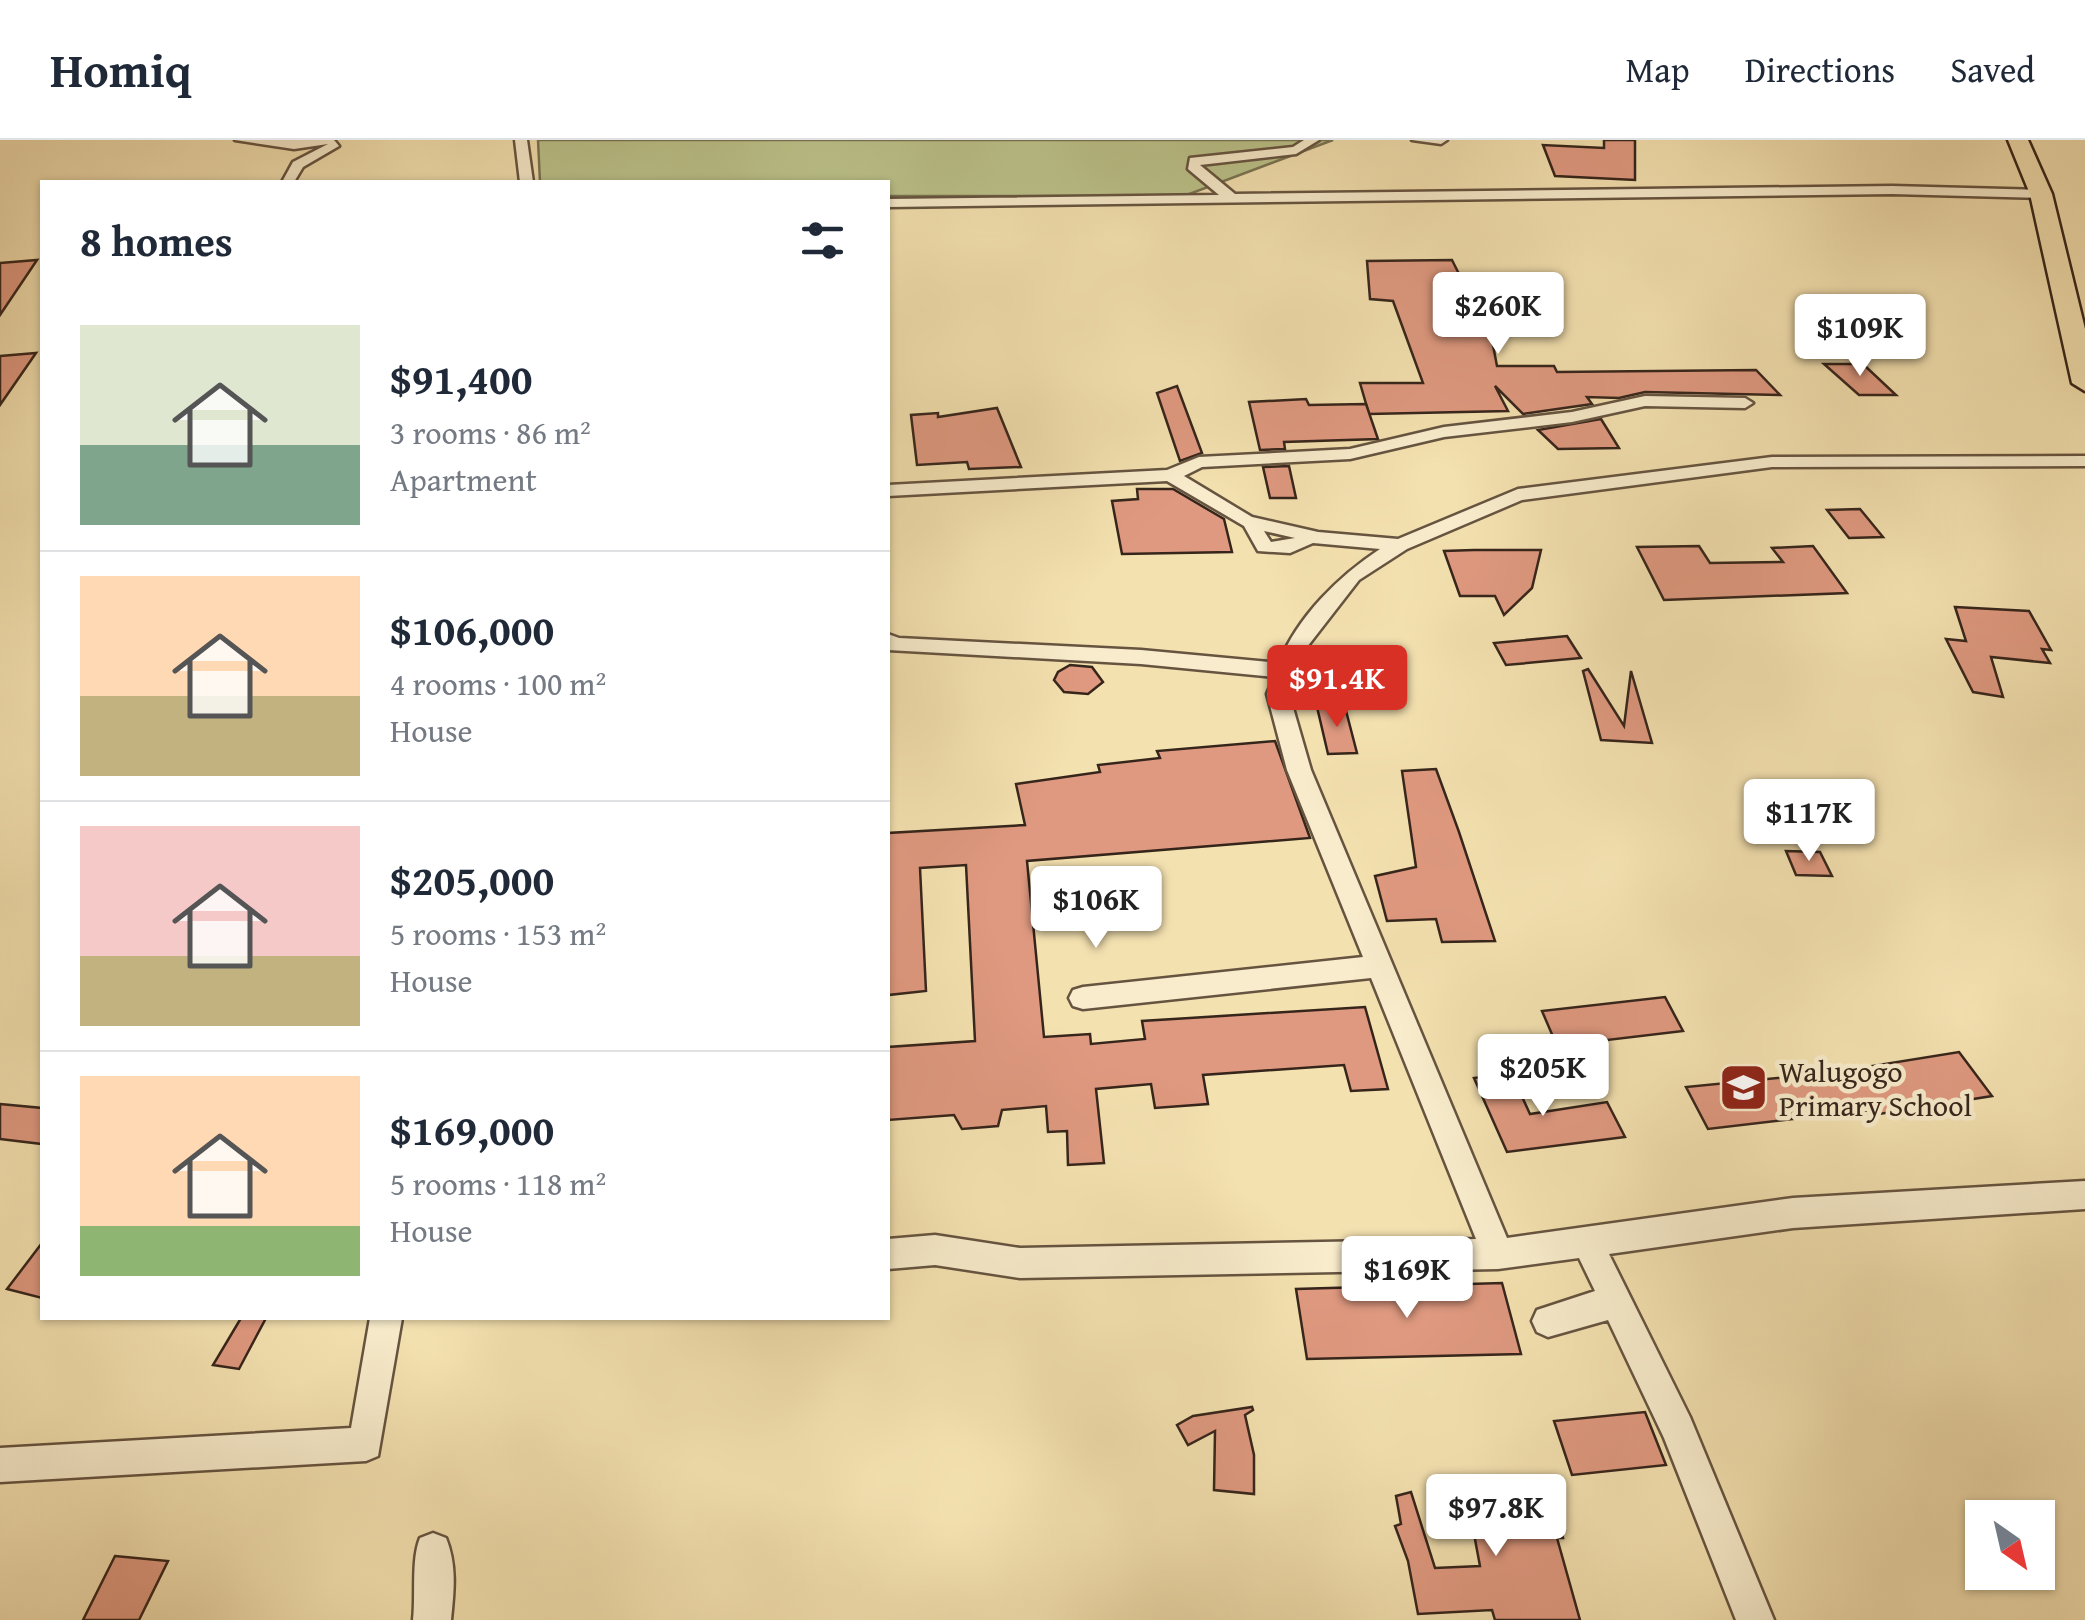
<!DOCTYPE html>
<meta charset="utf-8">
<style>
:root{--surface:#fff;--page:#f2f2f3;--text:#1f2937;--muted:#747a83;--line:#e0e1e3;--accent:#d93025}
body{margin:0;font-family:"Gentium Book Plus",serif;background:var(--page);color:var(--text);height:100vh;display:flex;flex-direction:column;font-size:38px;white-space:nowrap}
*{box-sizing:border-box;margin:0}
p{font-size:32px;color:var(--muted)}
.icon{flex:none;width:55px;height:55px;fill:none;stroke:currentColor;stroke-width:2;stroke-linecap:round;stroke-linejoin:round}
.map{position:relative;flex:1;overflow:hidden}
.side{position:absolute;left:40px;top:40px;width:850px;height:1140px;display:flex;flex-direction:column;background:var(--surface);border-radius:0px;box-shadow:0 2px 8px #0004}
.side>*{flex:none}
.needle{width:65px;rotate:146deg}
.fabs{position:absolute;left:1965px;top:1360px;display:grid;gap:20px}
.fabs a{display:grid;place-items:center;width:90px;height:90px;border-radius:0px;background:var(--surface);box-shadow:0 2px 8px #0004;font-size:50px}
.price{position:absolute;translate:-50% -85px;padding:0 22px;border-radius:10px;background:#fff;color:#222;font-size:32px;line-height:65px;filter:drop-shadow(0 2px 5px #0008)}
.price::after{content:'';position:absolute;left:50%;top:60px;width:30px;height:22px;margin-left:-15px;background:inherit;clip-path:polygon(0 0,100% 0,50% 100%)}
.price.active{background:var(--accent);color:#fff}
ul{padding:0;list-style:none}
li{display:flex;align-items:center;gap:30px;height:250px;padding:0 40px}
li+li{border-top:2px solid var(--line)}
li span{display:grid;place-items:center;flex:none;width:280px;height:200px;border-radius:0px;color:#555}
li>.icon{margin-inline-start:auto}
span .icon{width:120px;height:120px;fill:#fffc;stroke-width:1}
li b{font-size:42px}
h2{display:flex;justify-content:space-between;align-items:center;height:120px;padding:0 40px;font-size:42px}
header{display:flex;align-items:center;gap:60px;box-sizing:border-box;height:140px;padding:0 50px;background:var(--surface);border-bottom:2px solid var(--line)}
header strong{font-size:48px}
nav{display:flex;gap:55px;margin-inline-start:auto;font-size:35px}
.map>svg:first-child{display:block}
.green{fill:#bcc38b;stroke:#797453;stroke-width:2.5}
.building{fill:#df9980;stroke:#36251b;stroke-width:2.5}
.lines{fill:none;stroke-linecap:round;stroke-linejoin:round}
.minor-casing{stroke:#665440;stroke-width:5}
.primary-casing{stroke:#36251b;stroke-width:5}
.minor{fill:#f8eccc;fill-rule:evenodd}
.primary{fill:#f4e1b0;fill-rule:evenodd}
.labels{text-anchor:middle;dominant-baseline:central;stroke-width:9;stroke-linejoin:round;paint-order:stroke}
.poi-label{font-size:30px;fill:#36251b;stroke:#f8eccc;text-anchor:start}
</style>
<header>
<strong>Homiq</strong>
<nav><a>Map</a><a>Directions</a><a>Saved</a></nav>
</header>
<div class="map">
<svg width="2085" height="1480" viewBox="0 0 2085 1480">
<rect width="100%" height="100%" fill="#f4e1b0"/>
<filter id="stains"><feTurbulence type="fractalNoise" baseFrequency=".002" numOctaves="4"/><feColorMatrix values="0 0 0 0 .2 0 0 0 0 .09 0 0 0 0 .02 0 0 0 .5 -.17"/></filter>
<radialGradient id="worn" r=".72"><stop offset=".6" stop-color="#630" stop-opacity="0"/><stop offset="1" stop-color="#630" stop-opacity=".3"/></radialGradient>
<path class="green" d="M538 0H1333L1184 56H888V42H540Z"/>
<g class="building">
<path d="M1604 0H1635V40L1555 36 1543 5 1604 8Z"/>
<path d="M37 120 0 175V123Z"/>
<path d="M1452 120 1492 200 1497 226H1554L1557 232 1756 230 1780 255 1645 252 1619 258 1587 257 1592 264 1523 274 1495 246 1508 271 1369 274 1360 243H1423L1393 161 1370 159 1367 121Z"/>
<path d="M36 213 0 265V216Z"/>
<path d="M1824 224H1863L1896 255H1859Z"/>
<path d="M1177 246 1202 313 1180 321 1157 253Z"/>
<path d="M1306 259 1309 265 1366 264 1378 299 1284 302 1285 309 1260 310 1249 262Z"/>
<path d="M997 268 1021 327 969 329 967 322 917 325 911 275 938 273V277Z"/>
<path d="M1601 279 1619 308 1558 309 1538 290Z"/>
<path d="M1289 326 1296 358H1270L1263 327Z"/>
<path d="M1137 349H1173L1224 379 1232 412 1122 414 1112 361 1138 359Z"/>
<path d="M1860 369 1883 397 1849 398 1827 370Z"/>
<path d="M1699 406 1710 423 1783 422 1772 408 1813 406 1847 453 1664 460 1637 407Z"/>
<path d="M1474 410H1541L1532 448 1504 475 1495 456H1460L1444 411Z"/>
<path d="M1955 467 2029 471 2051 510 2042 509 2050 523 1991 517 2003 557 1973 552 1946 499 1966 501Z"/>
<path d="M1567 496 1581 518 1506 525 1494 503Z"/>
<path d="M1070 525 1092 527 1103 542 1088 554 1064 552 1054 540 1058 532Z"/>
<path d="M1588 529 1624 586 1631 531 1652 603 1601 600 1583 531Z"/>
<path d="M1317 567H1345L1357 613 1328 614Z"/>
<path d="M1275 601 1310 698 1027 721 1044 897 1090 894 1091 904 1145 899 1142 881 1365 867 1388 949 1351 951 1344 925 1203 935 1208 964 1155 968 1151 944 1096 949 1104 1023 1068 1025 1067 991 1048 992 1046 966 1002 970 998 986 962 989 954 975 888 980V907L975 901 966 725 920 728 926 851 888 855V693L1025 685 1016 644 1100 632 1098 625 1160 618 1157 611Z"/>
<path d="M1436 629 1459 692 1495 801 1442 802 1436 779 1387 781 1375 736 1416 727 1402 631Z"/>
<path d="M1786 711 1820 712 1832 736 1796 735Z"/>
<path d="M1665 857 1683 891 1557 906 1542 871Z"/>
<path d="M1959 912 1992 956 1873 975 1870 970 1708 989 1686 947 1829 933Z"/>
<path d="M1511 933 1530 974 1607 962 1625 997 1507 1012 1474 938Z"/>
<path d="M0 964 42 968V1004L0 999Z"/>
<path d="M42 1103V1158L7 1149Z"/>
<path d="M1502 1143 1521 1214 1307 1219 1296 1149Z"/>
<path d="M241 1178H266L239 1229 213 1225Z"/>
<path d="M1252 1267 1253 1270 1245 1275 1254 1315V1354L1214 1350 1215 1291 1188 1305 1177 1285 1193 1276Z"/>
<path d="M1645 1272 1666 1325 1572 1335 1554 1281Z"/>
<path d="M1465 1346 1553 1349 1563 1398H1557L1580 1480H1495L1492 1470 1418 1474 1408 1421 1395 1386 1401 1384 1396 1356 1411 1352 1435 1428 1480 1426Z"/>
<path d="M115 1416 168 1421 139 1480H83Z"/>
</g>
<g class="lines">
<defs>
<g id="minor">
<path d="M235 0H334L339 6 303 27 294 42H282L293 22 328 4 294 9Z"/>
<path d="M515 0H527L533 42H520Z"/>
<path d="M1304 0H1319L1296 14 1200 25 1235 54 1892 46 2041 50 2048 54 2041 58 1892 54 888 67V59L1219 55 1188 29 1190 18 1293 7Z"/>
<path d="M1412 0H1447L1441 4Z"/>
<path d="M1645 256 1745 258 1753 263 1745 268 1645 266 1572 282 1444 297 1350 319 1202 327 1184 336 1252 377 1318 392 1398 399 1518 349 1772 317 2085 316V326L1772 327 1522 360 1407 409 1359 440 1307 507 1289 554 1311 630 1507 1098 1793 1058 2085 1041V1069L1793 1088 1609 1114 1690 1277 1774 1480H1736L1664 1298 1608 1180 1548 1197 1537 1192 1532 1181 1537 1170 1595 1151 1579 1118 1498 1129 1020 1138 935 1125 888 1129V1099L935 1095 1020 1108 1476 1099 1371 838 1083 869 1073 866 1069 858 1073 850 1083 847 1363 817 1287 630 1267 554 1274 537 1141 524 888 510V494L899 498 1141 510 1279 523C1298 476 1339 436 1380 409L1313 403 1290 413 1258 411 1244 386 1167 341 888 356V345L1167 330 1199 317 1350 309 1444 287 1572 272ZM1264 391 1295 398 1271 402Z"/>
<path d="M370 1178H402L378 1316 366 1321 0 1342V1308L351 1288Z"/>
<path d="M433 1393 446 1398C457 1425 454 1452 451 1480H413C416 1455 411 1420 420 1398Z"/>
</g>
<path id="primary" d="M2008 0H2028L2052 54 2085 189V251L2072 243 2030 54Z"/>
</defs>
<use href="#minor" class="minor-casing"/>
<use href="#primary" class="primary-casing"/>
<use href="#minor" class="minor"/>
<use href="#primary" class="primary"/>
</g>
<defs>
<symbol id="school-square" viewBox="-11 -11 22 22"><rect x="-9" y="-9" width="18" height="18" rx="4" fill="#8f2418" stroke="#f8eccc"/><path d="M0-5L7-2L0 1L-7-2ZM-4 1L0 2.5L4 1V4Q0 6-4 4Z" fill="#fff"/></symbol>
</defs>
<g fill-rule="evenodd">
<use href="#school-square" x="1716" y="920" width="55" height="55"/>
</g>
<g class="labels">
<g class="poi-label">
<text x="1779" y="931">Walugogo<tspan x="1779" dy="34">Primary School</tspan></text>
</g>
</g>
<rect width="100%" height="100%" filter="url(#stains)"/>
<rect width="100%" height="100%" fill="url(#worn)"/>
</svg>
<div class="fabs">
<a><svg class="needle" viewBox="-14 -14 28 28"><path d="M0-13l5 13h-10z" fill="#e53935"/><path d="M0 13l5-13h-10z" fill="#747a83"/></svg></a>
</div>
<b class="price" style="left:1498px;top:217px">$260K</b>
<b class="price" style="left:1860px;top:239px">$109K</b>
<b class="price active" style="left:1337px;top:590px">$91.4K</b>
<b class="price" style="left:1809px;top:724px">$117K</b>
<b class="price" style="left:1096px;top:811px">$106K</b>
<b class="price" style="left:1543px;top:979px">$205K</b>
<b class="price" style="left:1407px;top:1181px">$169K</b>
<b class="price" style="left:1496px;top:1419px">$97.8K</b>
<section class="side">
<h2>8 homes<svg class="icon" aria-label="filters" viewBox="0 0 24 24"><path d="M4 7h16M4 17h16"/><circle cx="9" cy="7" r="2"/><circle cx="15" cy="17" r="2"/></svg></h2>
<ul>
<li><span style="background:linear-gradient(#dfe7d0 60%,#7fa58c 0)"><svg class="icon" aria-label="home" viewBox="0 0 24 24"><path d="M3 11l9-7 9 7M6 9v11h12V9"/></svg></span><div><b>$91,400</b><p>3 rooms · 86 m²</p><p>Apartment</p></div></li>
<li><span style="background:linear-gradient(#ffd9b3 60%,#c2b280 0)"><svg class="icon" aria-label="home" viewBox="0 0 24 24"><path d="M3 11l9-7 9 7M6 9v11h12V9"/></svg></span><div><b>$106,000</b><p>4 rooms · 100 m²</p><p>House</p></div></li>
<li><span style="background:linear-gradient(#f6c9c9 65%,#c2b280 0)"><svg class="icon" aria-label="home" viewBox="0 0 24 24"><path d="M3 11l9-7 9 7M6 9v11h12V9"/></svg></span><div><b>$205,000</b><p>5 rooms · 153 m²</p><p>House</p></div></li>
<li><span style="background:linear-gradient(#ffd9b3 75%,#8fb573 0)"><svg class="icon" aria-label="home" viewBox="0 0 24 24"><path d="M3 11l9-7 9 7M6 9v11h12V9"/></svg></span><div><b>$169,000</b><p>5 rooms · 118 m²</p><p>House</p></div></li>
</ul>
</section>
</div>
